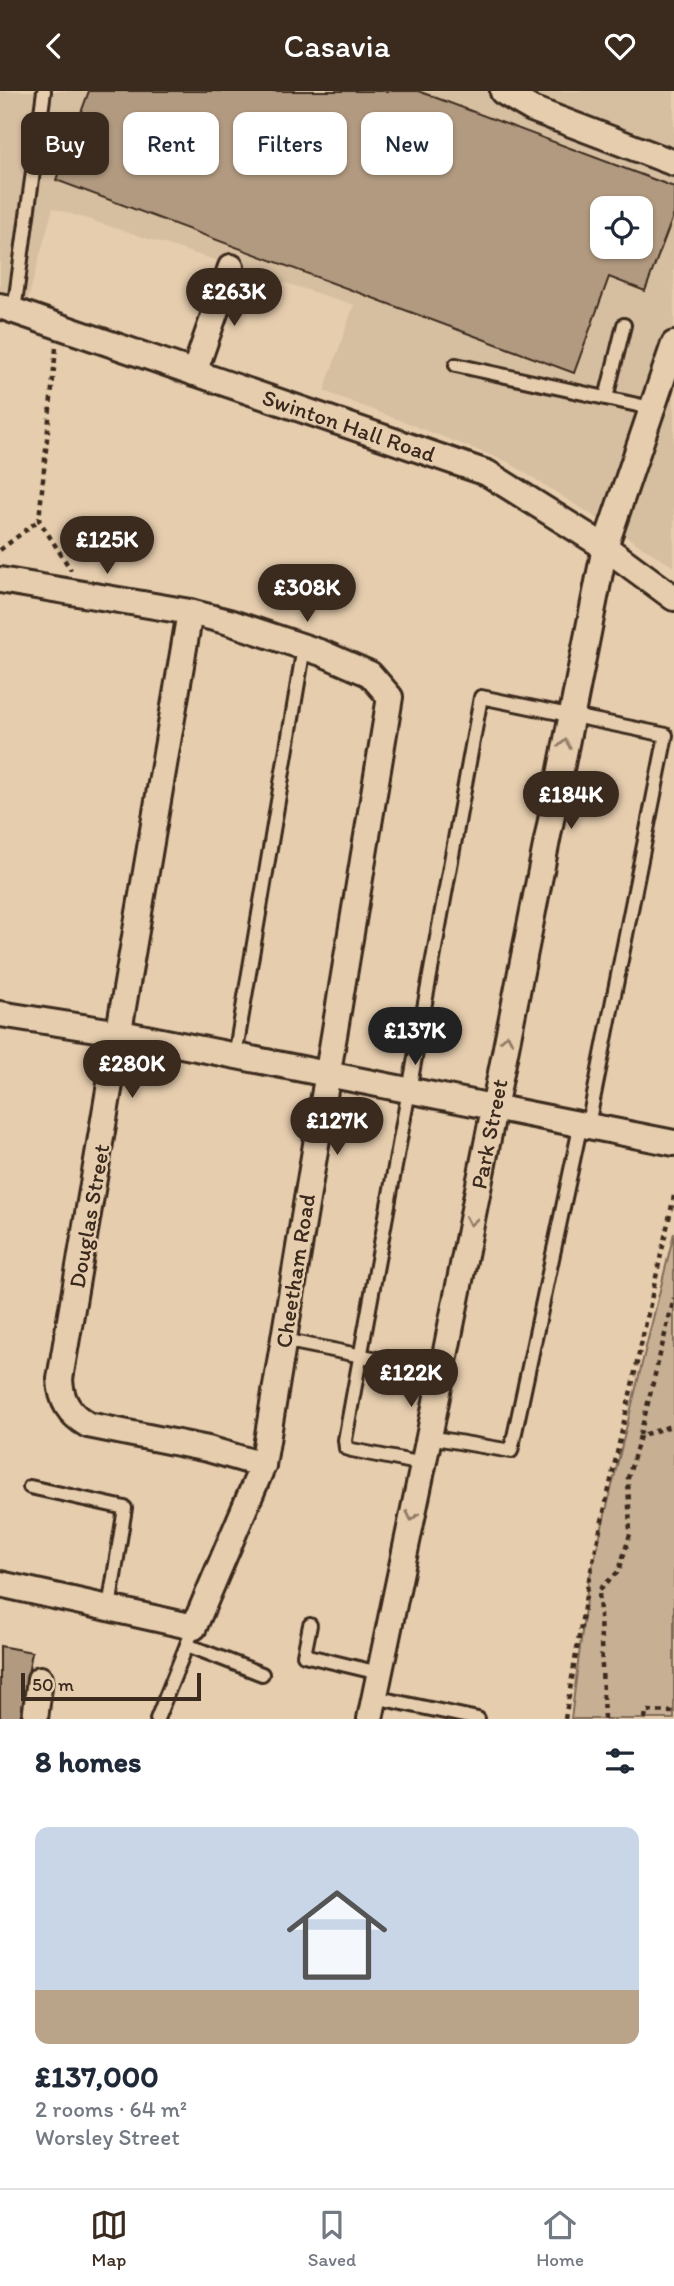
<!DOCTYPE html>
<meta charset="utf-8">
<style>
:root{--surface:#fff;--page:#f6f6f7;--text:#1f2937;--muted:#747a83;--line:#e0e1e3;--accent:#3b2a1e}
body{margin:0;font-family:Itim,sans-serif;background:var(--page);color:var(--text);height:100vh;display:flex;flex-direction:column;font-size:26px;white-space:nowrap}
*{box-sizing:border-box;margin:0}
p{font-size:23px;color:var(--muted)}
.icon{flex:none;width:38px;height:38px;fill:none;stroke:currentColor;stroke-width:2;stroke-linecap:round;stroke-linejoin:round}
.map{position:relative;height:1628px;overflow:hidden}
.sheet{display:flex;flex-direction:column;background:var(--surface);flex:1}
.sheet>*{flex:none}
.banner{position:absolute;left:21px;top:21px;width:634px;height:63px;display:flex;gap:14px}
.buttons{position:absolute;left:590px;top:105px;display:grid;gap:14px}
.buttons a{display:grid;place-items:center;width:63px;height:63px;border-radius:14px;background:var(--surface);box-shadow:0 2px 5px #0004;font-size:35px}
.scale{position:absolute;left:21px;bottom:18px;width:180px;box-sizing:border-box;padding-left:7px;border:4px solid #3b2a1e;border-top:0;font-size:19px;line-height:24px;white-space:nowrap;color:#3b2a1e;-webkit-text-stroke:5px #e6cdae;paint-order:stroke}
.price{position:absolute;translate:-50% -60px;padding:0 16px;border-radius:24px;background:var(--accent);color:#fff;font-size:23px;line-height:46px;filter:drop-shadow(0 2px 4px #0008)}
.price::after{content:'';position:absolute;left:50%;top:42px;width:21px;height:16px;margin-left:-10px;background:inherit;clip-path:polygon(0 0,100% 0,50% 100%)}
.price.current{background:#222;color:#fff}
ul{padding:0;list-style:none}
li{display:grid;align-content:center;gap:14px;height:371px;padding:0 35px}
li span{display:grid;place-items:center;height:217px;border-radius:14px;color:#555}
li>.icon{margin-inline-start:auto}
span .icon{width:126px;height:126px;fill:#fffc;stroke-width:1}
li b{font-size:30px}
h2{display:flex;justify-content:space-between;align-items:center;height:84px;padding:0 35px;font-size:30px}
.tag{padding:0 24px;border-radius:14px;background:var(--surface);box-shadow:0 2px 5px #0004;font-size:24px;line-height:63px}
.tag.current{background:var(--accent);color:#fff}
header{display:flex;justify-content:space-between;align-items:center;height:91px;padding:0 35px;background:var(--accent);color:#fff;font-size:32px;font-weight:600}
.dock{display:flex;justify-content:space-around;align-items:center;height:98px;border-top:2px solid var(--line);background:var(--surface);font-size:19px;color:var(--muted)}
.dock a{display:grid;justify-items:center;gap:4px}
.dock .current{color:var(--accent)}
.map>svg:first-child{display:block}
.built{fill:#d6bea0;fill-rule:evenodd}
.green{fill:#c7af94;stroke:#816c59;stroke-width:2}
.building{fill:#b29a81;stroke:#3b2a1e;stroke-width:2;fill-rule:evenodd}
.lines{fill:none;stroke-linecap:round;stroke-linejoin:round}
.service-casing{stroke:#3b2a1e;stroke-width:18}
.minor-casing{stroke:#3b2a1e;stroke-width:30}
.path{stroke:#3b2a1e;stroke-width:4.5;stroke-dasharray:5 5;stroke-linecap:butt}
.service{stroke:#e6cdae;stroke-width:12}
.minor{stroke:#e6cdae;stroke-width:24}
.oneway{stroke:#907c66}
.labels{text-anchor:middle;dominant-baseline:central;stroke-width:5;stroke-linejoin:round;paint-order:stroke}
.street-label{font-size:23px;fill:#3b2a1e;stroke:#e6cdae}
</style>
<header><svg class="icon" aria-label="back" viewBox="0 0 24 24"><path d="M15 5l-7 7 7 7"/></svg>Casavia<svg class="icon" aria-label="heart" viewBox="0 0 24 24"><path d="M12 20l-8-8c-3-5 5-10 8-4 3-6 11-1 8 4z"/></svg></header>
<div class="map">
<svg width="674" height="1628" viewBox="0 0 674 1628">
<rect width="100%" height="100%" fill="#e6cdae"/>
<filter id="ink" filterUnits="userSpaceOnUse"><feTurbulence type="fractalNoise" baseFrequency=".0143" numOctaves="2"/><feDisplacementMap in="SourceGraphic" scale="14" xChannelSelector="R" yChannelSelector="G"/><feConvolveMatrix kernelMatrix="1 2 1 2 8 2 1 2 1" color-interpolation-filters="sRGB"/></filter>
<g filter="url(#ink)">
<path class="built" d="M0 0H674V476L508 371 324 300 354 214 53 117 28 208 0 199ZM602 117H640V156H602Z"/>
<path class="green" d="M674 1142V1628H571L588 1493Z"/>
<g class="building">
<path d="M89 0H418L674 96V123L645 200 609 186 574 282 56 89ZM602 117H640V156H602Z"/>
<path d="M0 1555 32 1561 20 1628H0Z"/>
</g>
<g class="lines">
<defs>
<g id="service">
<path d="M14 220 44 0"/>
<path d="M456 274 651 317"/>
<path d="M606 307 624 234"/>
<path d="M235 965 304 556"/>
<path d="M283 1249 442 1281"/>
<path d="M429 1346 511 1360 581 1032"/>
<path d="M423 1373 352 1359 346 1357 345 1349 481 606 666 644 588 1034"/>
<path d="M30 1396 125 1417 109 1517"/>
<path d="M310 1534 304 1564 379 1582"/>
<path d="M187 1554 262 1583"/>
<path d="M374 1606 478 1628"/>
<path d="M157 1628 194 1536"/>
</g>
<g id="minor">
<path d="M503 1 532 18 674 72"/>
<path id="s1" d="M0 215 487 382 605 456 674 507"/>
<path d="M194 282 231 176"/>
<path d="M0 489 190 521 229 531 322 562 370 583 390 606 263 1374 194 1536 0 1493"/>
<path d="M190 521 60 1288C61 1310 69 1323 88 1334L208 1358 263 1374"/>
<path d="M0 923 121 942 674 1052"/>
<path d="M35 1628 40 1588"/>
<path id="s2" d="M370 1628 429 1346 605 456 674 253"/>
</g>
</defs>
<use href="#service" class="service-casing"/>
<use href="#minor" class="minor-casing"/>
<g class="path">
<path d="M56 257 39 429 71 479"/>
<path d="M0 459 39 429"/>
<path d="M640 1344 674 1207"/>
<path d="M565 1628 588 1493 674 1105"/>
<path d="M604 1628 599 1499 619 1480 630 1443 628 1387 640 1345 674 1334"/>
<path d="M645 1628 646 1620 674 1621"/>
</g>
<use href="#service" class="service"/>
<use href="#minor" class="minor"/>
</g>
<defs><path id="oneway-chevron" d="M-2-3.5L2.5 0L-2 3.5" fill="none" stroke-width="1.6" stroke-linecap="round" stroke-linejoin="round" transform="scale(1.75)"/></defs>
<g class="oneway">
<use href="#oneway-chevron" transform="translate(565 653) rotate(-79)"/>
<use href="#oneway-chevron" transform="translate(507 948) rotate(-79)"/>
<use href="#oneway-chevron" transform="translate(471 1130) rotate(101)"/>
<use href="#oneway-chevron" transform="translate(412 1425) rotate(102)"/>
</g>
</g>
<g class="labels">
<g class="street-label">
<text stroke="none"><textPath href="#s1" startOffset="369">Swinton Hall Road</textPath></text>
<text stroke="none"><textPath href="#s2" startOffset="597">Park Street</textPath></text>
<text transform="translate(89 1125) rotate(-80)">Douglas Street</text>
<text transform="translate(295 1180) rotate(-81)">Cheetham Road</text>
</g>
</g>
</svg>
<div class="buttons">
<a><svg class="icon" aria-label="locate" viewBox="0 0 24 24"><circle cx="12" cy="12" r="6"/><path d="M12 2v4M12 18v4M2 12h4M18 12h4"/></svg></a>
</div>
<div class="scale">50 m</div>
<b class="price" style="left:234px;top:237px">£263K</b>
<b class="price" style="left:107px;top:485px">£125K</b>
<b class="price" style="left:307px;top:533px">£308K</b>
<b class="price" style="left:571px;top:740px">£184K</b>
<b class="price current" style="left:415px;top:976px">£137K</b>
<b class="price" style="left:132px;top:1009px">£280K</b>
<b class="price" style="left:337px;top:1066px">£127K</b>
<b class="price" style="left:411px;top:1318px">£122K</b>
<div class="banner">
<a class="tag current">Buy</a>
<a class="tag">Rent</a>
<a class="tag">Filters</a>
<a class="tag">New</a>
</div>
</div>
<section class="sheet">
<h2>8 homes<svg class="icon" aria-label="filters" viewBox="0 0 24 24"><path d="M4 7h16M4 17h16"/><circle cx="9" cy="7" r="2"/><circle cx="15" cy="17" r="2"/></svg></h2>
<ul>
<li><span style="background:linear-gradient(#c9d6e8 75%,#b9a48a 0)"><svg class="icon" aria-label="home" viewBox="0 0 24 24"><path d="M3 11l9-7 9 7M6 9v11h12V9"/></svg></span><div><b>£137,000</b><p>2 rooms · 64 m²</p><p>Worsley Street</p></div></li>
</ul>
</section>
<nav class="dock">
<a class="current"><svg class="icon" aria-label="map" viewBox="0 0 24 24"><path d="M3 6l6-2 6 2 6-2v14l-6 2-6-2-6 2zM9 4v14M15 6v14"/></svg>Map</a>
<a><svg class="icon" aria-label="saved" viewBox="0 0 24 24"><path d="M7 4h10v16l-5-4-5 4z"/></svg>Saved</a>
<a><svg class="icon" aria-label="home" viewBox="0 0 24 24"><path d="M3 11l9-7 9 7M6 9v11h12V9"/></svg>Home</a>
</nav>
